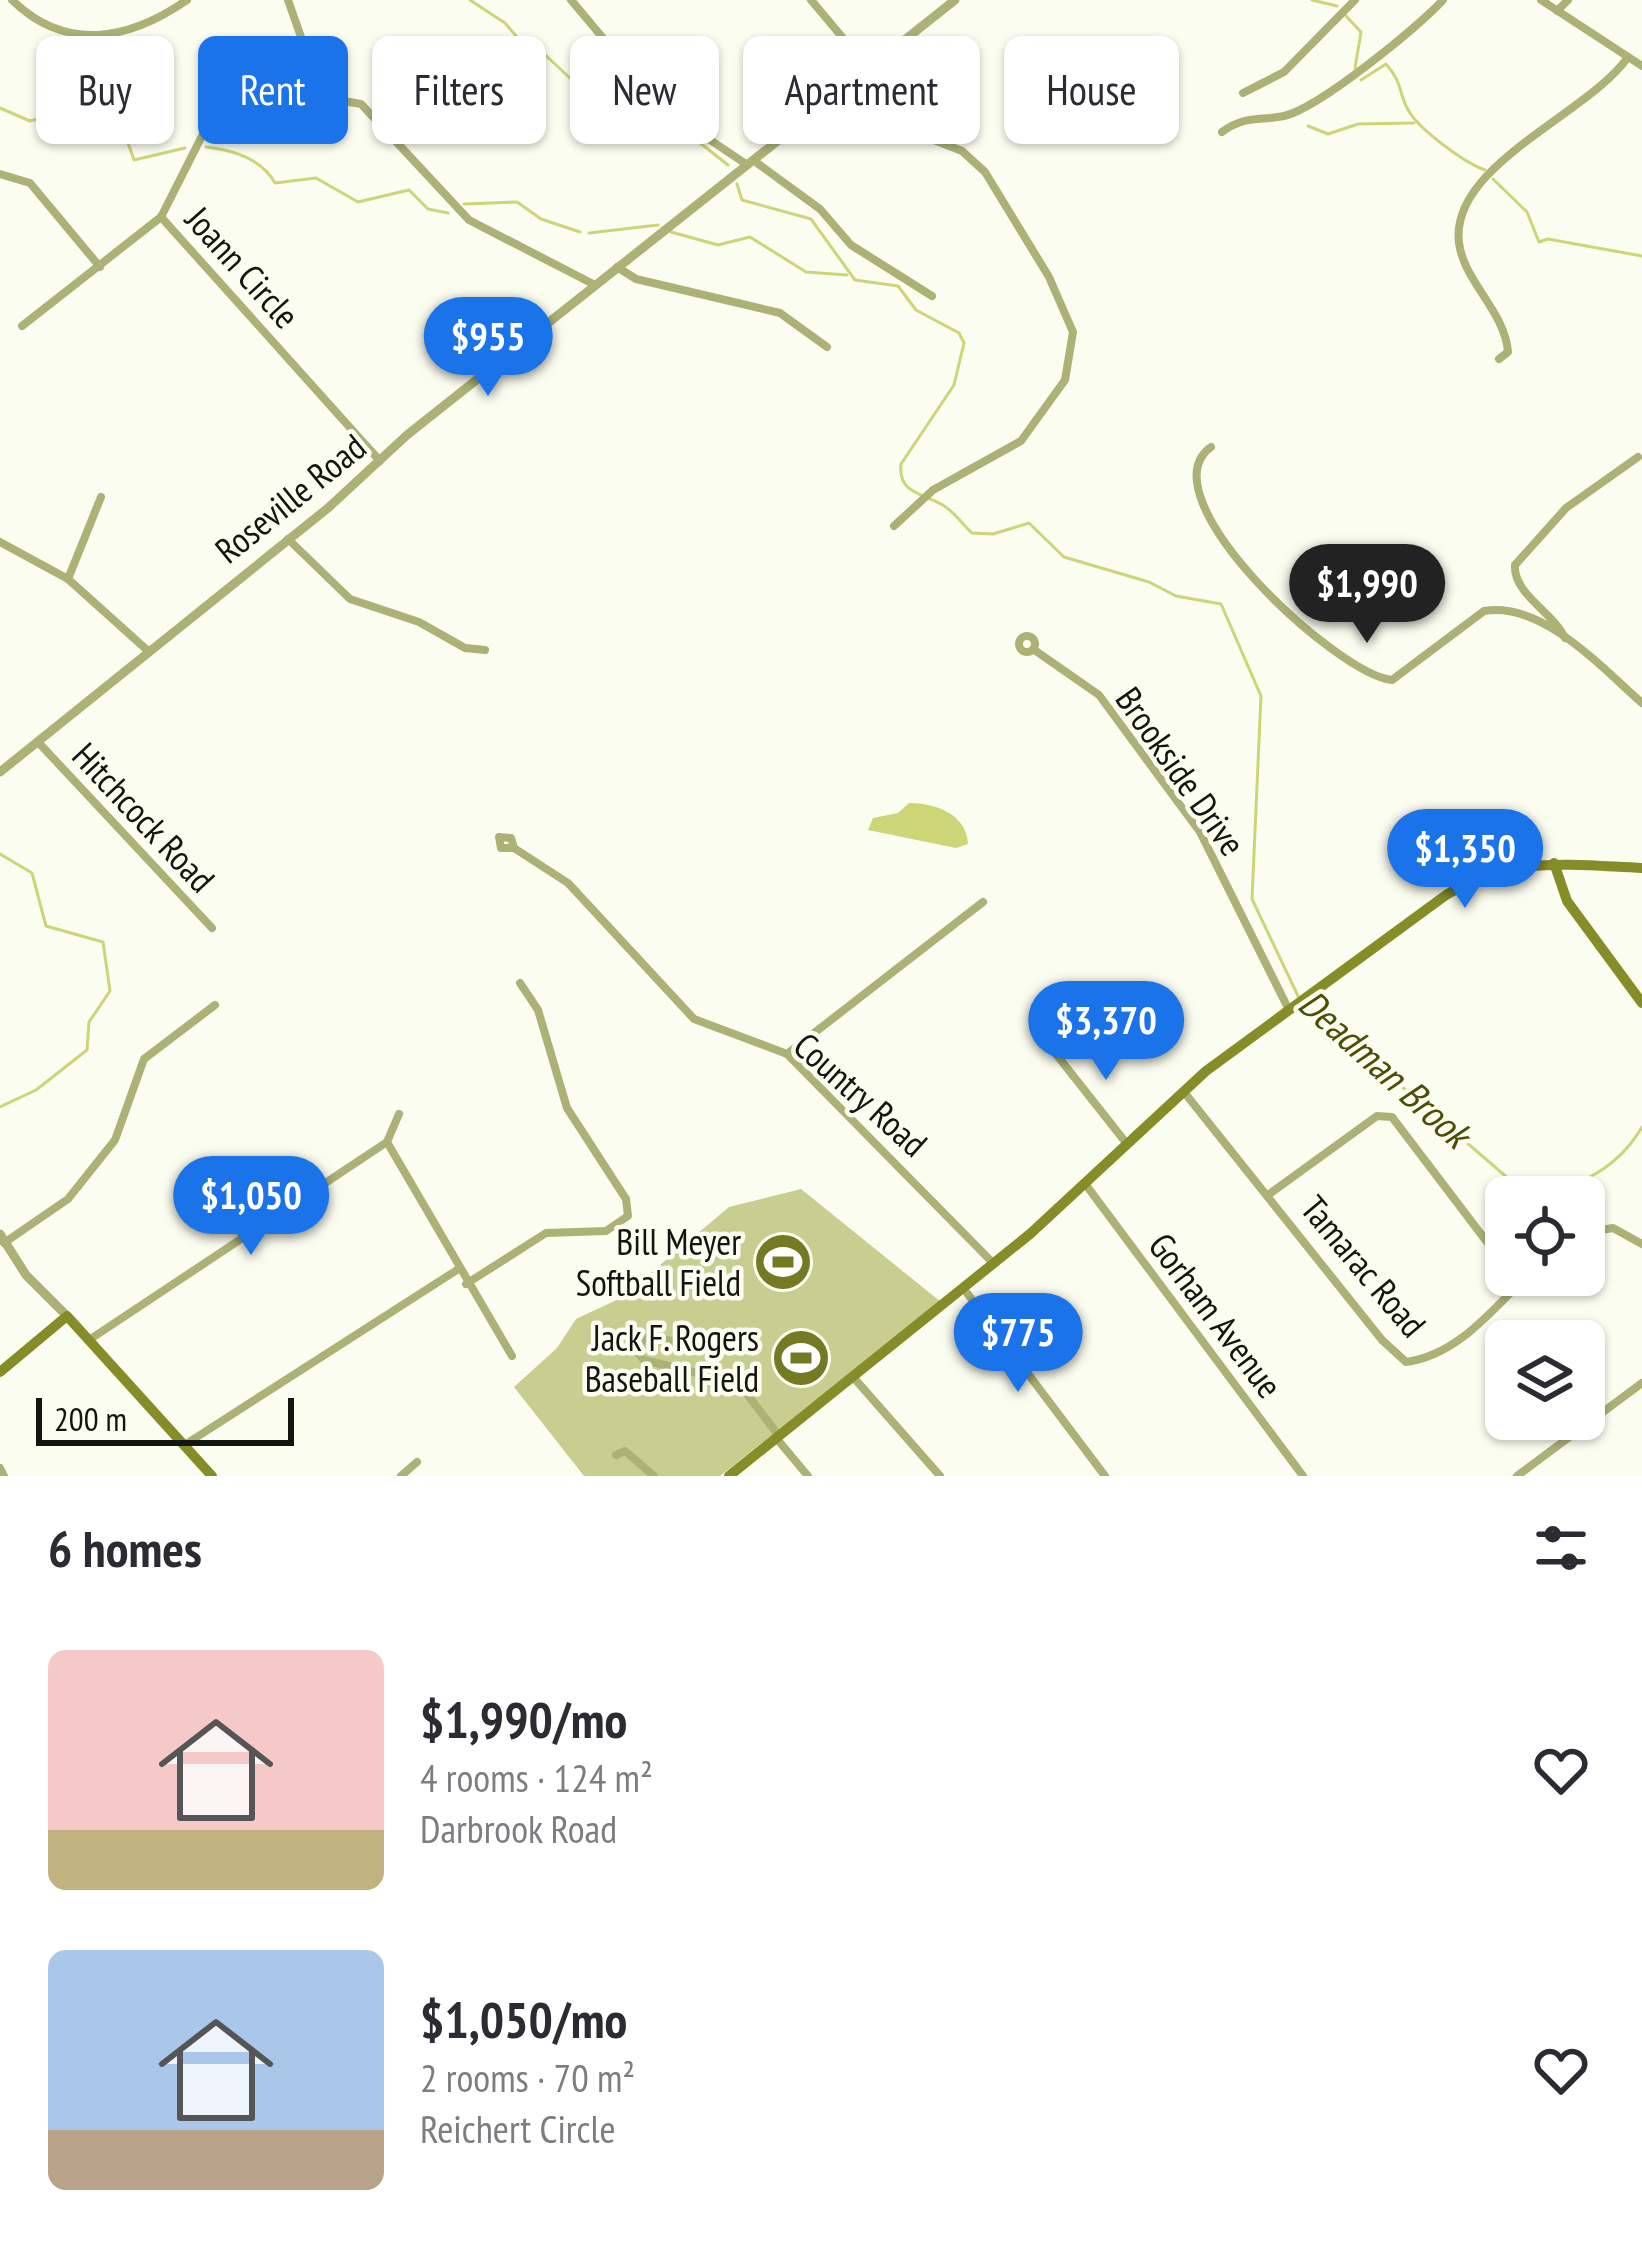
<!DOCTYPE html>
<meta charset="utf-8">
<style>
:root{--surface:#fff;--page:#f2f2f3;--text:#2b2b33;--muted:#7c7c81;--accent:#1a73e8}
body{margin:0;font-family:"PT Sans Narrow",sans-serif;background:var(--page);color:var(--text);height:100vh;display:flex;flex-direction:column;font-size:45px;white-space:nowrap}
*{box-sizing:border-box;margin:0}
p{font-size:39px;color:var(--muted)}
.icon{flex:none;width:66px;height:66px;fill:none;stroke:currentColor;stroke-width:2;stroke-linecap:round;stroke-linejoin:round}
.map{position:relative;height:1476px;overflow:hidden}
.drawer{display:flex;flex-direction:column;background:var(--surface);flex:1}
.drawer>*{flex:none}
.top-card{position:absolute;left:36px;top:36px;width:1572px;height:108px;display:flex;gap:24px}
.tools{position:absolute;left:1485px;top:1176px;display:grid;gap:24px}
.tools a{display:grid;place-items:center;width:120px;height:120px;border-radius:18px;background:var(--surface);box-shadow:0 3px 9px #0004;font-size:60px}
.scale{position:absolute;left:36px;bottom:30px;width:258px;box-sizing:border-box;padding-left:12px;border:6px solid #141410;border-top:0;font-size:33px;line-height:42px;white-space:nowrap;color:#141410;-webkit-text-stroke:9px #fbfdf0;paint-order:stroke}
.price{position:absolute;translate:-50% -102px;padding:0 27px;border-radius:42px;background:var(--accent);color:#fff;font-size:39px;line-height:78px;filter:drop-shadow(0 3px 6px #0008)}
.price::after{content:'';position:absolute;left:50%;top:72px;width:36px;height:27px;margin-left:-18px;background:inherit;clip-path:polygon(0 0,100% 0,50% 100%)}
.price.selected{background:#222;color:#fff}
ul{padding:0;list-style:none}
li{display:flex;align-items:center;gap:36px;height:300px;padding:0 48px}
li span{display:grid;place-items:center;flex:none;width:336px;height:240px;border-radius:18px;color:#555}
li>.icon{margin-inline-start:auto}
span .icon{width:144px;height:144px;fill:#fffc;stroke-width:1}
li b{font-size:51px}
h2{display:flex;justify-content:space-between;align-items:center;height:144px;padding:0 48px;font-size:51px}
.pill{padding:0 42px;border-radius:18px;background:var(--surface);box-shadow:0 3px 9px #0004;font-size:42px;line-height:108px}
.pill.selected{background:var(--accent);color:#fff}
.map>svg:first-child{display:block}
.green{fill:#c7ce90}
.water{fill:#cdd577}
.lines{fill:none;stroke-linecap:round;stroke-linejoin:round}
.stream{stroke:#cdd577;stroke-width:3}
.minor{stroke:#acb276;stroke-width:8}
.tertiary{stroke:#acb276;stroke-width:9}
.secondary{stroke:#868d28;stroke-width:10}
.labels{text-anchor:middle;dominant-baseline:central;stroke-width:9;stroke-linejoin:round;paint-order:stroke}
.street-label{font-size:36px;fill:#141410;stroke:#fbfdf0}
.poi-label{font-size:36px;fill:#141410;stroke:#fbfdf0;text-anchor:end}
.water-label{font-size:39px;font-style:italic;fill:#4b4f04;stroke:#fbfdf0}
</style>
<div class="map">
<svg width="1642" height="1476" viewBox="0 0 1642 1476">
<rect width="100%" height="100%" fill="#fbfdf0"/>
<path class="green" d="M801 1189 941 1302 720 1476H584L514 1387 557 1348 576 1319 621 1298 729 1207Z"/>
<path class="water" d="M909 803C935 803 967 814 968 844L956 848 868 830 873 818 898 813Z"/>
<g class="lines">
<g class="stream">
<path d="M470 0 505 23 522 43 541 51 632 136 695 139 728 165"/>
<path d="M1312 0 1337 6"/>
<path d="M1346 16 1361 32 1355 68"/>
<path d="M1361 80 1386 64C1404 84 1398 95 1410 113 1422 131 1463 162 1485 170"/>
<path d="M0 108 30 121 58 113 90 131 126 137 134 160 185 148"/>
<path d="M1308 126 1328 134 1358 124 1414 123"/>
<path d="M206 147C233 150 261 158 275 183L316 178 358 202 409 190 428 209 448 213"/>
<path d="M1493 179 1527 212 1539 242 1548 239 1642 256"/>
<path d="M737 184 742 200 811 219 855 280 898 286 916 310 959 333 964 343 954 385 901 464C898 493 921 493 941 504 953 510 962 524 972 533L993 534 1029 523 1064 557 1149 582 1176 596 1221 604 1261 696 1252 899 1298 996"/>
<path d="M464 204 517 202 541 219 580 232"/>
<path d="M671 232 718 245 750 237 806 272 847 275"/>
<path d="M589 233 658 225"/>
<path d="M0 854 32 873 46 926 103 942 110 991 89 1022 87 1050 36 1090 0 1107"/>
<path d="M1305 1003 1517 1186C1566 1201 1618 1168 1642 1127"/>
</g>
<g class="minor">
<path d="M12 0C65 52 128 41 187 0"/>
<path d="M288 0 301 37 298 93"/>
<path d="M571 0 661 107 746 164"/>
<path d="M811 0 869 69"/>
<path d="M1541 0 1642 66"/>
<path d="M1557 11 1568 0"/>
<path d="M852 84 880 119 962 151 985 172 1049 277 1073 332 1065 380 1021 441 933 490 894 526"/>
<path d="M1243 93 1284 72 1355 0"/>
<path d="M1222 132C1245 115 1259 121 1284 116 1319 108 1417 28 1443 0"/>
<path d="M753 160 820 209 851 245 932 296"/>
<path d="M0 174 30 183 100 267"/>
<path d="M617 267 636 279 780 313 827 347"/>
<path d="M22 326 161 217"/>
<path d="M1499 359 1508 352C1505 311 1464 282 1459 243 1449 165 1589 114 1628 57"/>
<path d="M1211 447C1143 496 1336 674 1392 680L1484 611C1542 601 1602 668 1642 703"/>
<path d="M380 461 161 217 206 128 232 95 298 93 361 104 469 220 595 285"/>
<path d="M288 539 350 599 419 622 465 648 485 650"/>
<path d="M0 542 68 579 147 650"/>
<path d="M68 579 101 497"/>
<circle cx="1027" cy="644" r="8"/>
<path d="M1565 638C1553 612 1513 594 1515 565L1566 508 1638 457"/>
<path d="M1033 649 1099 695 1200 832 1289 1010"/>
<path d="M38 742 212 928"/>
<path d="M514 848 511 838 499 837 501 848H514L568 883 694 1019 787 1054 994 1264"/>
<path d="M1052 1049 1127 1144"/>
<path d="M787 1054 983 902"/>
<path d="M1184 1092 1382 1340 1406 1362C1458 1355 1493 1309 1528 1275"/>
<path d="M387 1142 512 1356"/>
<path d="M1086 1185 1303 1476"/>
<path d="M1268 1195 1377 1116 1392 1117 1506 1267"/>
<path d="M1584 1233 1613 1228 1642 1244"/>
<path d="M4 1243 68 1199 115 1140 144 1059 215 1005"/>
<path d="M466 1284 546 1233 606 1231 628 1216 626 1199 567 1108 538 1010 520 983"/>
<path d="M964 1289 1105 1476"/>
<path d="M92 1338 387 1142 399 1114"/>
<path d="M709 1376 713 1357 707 1350 650 1336 642 1340 639 1354 644 1360 726 1380 747 1394 779 1436"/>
<path d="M854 1378 940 1476"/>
<path d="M777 1439 808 1476"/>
<path d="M186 1444 457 1270"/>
<path d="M616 1455 625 1451 654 1476"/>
<path d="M0 1468 4 1476"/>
<path d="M401 1476 417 1462"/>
<path d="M1517 1476 1642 1383"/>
</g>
<g class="tertiary">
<path d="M0 772 328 508 407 435 955 0"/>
<path d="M0 1234 26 1275 67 1316"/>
</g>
<g class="secondary">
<path d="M1554 863 1567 901 1642 1003"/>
<path d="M0 1372 67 1316 212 1476"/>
<path d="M729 1476 1030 1234 1206 1071 1446 895C1510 855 1571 865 1642 868"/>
</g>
</g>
<defs>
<symbol id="stadium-disc" viewBox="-11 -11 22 22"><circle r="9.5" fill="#747a24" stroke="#fbfdf0"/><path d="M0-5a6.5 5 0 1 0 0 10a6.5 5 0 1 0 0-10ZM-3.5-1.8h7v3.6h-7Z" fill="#fff"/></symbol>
</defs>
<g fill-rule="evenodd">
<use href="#stadium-disc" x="750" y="1229" width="66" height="66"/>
<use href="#stadium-disc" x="768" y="1325" width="66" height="66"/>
</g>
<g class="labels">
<g class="street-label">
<text transform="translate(243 267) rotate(48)">Joann Circle</text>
<text transform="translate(290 498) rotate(-39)">Roseville Road</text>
<text transform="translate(1181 771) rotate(55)">Brookside Drive</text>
<text transform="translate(144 817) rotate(47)">Hitchcock Road</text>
<text transform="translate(861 1094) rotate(42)">Country Road</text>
<text transform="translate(1364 1266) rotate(50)">Tamarac Road</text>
<text transform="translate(1216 1315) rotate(53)">Gorham Avenue</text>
</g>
<g class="poi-label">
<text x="741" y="1241">Bill Meyer<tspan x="741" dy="41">Softball Field</tspan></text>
<text x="759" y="1337">Jack F. Rogers<tspan x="759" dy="41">Baseball Field</tspan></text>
</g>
<g class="water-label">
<text transform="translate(1385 1068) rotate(42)">Deadman Brook</text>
</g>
</g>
</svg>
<div class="tools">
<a><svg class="icon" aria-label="locate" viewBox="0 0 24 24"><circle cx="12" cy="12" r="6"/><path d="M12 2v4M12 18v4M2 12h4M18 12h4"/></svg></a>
<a><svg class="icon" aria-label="layers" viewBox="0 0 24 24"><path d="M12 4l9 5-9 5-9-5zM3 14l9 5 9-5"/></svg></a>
</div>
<div class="scale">200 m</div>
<b class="price" style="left:488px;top:399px">$955</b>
<b class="price selected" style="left:1367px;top:646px">$1,990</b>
<b class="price" style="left:1465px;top:911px">$1,350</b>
<b class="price" style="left:1106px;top:1083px">$3,370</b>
<b class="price" style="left:251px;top:1258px">$1,050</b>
<b class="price" style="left:1018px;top:1395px">$775</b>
<div class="top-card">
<a class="pill">Buy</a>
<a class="pill selected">Rent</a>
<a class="pill">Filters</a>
<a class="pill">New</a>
<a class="pill">Apartment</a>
<a class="pill">House</a>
</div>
</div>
<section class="drawer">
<h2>6 homes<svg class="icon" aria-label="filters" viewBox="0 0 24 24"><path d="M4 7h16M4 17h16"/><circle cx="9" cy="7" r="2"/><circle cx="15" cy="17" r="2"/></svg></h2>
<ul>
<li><span style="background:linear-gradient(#f6c9c9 75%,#c2b280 0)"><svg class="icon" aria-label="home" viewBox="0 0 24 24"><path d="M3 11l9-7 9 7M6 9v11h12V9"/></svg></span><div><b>$1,990/mo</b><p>4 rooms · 124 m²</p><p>Darbrook Road</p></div><svg class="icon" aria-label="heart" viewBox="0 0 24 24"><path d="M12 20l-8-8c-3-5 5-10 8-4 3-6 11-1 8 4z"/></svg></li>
<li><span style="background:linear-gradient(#a9c7e8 75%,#b9a48a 0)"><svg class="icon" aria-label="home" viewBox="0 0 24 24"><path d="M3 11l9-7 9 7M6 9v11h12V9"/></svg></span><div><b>$1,050/mo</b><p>2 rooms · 70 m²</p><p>Reichert Circle</p></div><svg class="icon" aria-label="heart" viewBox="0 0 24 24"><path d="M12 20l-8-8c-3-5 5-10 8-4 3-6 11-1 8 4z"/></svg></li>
</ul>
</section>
